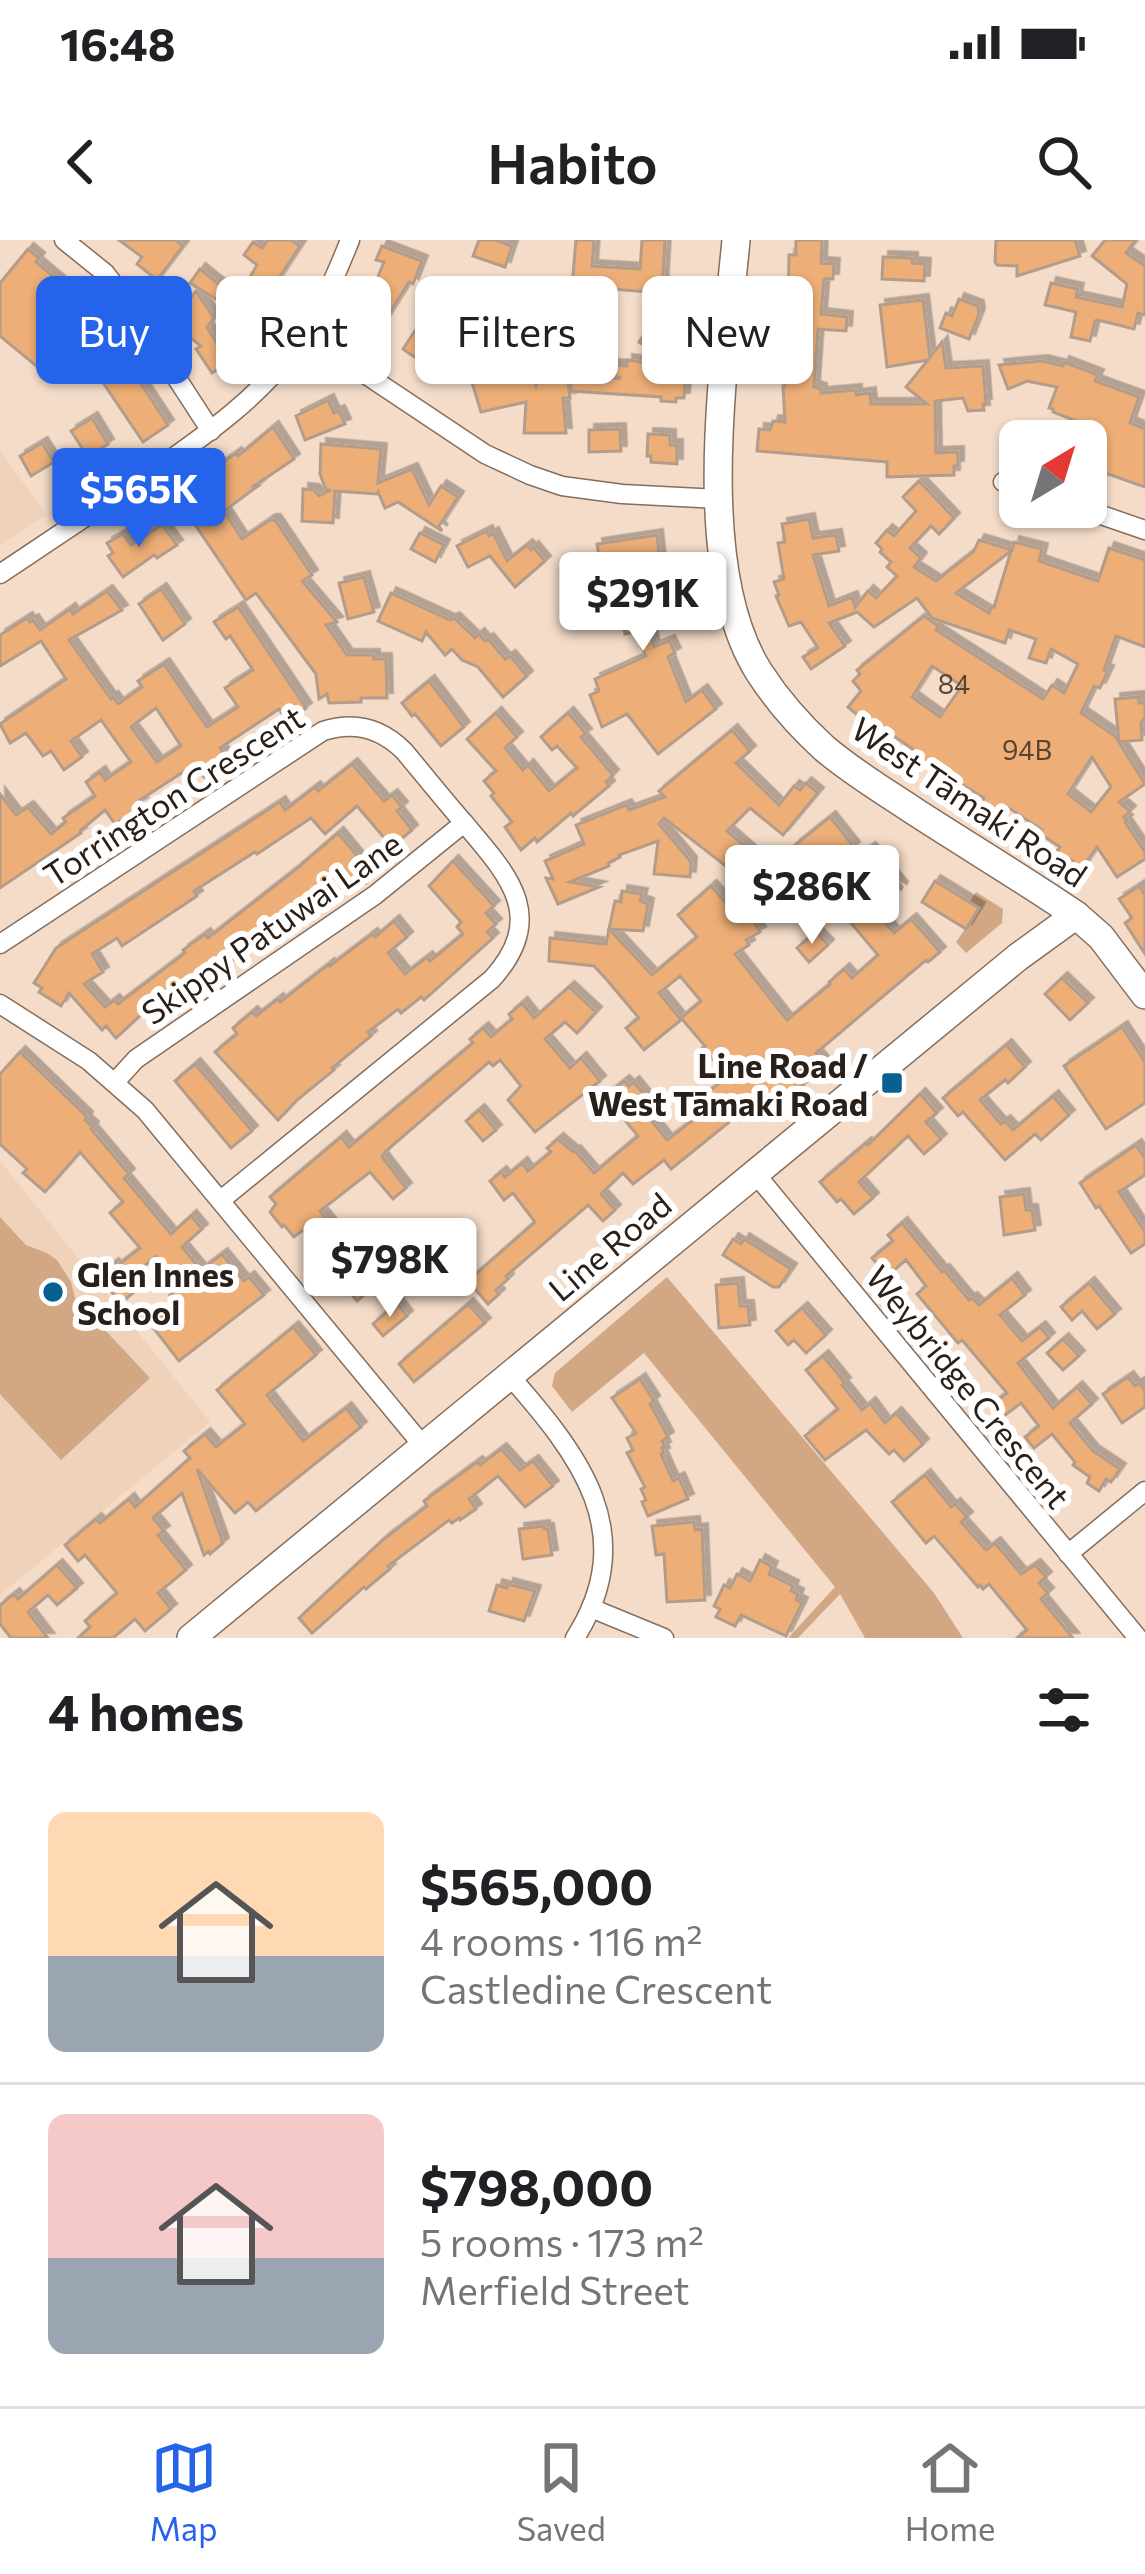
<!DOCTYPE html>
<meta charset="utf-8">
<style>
:root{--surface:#fff;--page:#f2f2f2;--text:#202124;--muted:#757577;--line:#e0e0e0;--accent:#2563eb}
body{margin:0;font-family:Commissioner,sans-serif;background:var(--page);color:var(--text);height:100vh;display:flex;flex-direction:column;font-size:45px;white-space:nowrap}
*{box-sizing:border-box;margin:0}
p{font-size:39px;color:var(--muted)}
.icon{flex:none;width:66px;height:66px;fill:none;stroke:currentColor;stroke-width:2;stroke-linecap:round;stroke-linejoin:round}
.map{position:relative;height:1398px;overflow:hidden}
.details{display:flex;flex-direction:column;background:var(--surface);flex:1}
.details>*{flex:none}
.guide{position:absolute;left:36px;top:36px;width:1074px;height:108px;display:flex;gap:24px}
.needle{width:78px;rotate:38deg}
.fabs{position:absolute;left:999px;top:180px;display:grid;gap:24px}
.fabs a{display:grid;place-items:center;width:108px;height:108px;border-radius:18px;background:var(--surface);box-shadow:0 3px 9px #0004;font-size:60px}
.price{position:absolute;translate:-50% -102px;padding:0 27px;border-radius:12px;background:#fff;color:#222;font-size:39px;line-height:78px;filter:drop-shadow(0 3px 6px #0008)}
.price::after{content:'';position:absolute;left:50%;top:72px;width:36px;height:27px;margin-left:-18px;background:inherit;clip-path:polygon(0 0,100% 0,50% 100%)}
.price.active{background:var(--accent);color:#fff}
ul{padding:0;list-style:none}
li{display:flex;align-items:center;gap:36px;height:300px;padding:0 48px}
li+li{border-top:3px solid var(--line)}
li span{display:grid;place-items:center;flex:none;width:336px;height:240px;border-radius:18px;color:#555}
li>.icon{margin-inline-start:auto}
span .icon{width:144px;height:144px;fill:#fffc;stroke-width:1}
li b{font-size:51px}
h2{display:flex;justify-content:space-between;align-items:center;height:144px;padding:0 48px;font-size:51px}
.chip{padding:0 42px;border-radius:18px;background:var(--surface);box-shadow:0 3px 9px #0004;font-size:42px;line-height:108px}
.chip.active{background:var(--accent);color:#fff}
.status{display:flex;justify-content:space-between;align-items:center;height:84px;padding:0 60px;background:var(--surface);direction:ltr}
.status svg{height:33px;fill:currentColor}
header{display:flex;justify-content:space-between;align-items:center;height:156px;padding:0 48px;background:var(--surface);font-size:54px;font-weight:600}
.tab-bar{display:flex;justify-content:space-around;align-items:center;height:168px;border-top:3px solid var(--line);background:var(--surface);font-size:33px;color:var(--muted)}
.tab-bar a{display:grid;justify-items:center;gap:6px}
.tab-bar .active{color:var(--accent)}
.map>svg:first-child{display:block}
.built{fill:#f0d1b9}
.green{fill:#d2a783}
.building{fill:#edae77;stroke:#b39d8a;stroke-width:3;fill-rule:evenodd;filter:url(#shadow)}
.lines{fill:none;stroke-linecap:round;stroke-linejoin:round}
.minor-casing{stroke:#846e5d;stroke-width:21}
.secondary-casing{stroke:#846e5d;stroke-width:30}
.minor{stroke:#fff;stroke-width:18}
.secondary{stroke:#fff;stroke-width:27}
.poi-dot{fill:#066091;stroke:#fff;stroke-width:4.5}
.labels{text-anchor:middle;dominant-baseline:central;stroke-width:12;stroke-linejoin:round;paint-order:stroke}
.number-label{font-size:27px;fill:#5a4430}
.street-label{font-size:33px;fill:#292019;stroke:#fff}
.poi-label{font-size:33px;font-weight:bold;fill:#292019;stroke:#fff;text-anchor:end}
</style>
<div class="status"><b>16:48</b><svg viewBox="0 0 49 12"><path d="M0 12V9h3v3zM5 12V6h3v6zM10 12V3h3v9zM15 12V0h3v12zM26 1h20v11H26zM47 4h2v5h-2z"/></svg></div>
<header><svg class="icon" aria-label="back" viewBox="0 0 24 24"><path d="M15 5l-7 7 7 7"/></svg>Habito<svg class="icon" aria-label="search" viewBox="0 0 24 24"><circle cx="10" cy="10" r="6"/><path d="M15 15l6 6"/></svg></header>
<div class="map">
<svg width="1145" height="1398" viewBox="0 0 1145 1398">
<defs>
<filter id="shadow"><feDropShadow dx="5.5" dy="-5.5" stdDeviation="0" flood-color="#0004"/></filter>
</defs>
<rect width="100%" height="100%" fill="#f4dcc9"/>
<g class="built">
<path d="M0 210 46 275 0 305Z"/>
<path d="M0 921 210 1182 0 1355Z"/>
</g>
<g class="green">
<path d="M976 652 1003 669 1002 683 966 713 956 702 980 668 970 661Z"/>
<path d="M0 977 26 1005 47 1013 57 1020 71 1042 75 1058 150 1138 61 1220 0 1154Z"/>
<path d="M667 1037 934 1353 963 1398H865L840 1354 798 1398H788L835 1347 644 1113 572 1172 552 1146 555 1133Z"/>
</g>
<g class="building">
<path d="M119 0H176L183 6 157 40 137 24 142 17Z"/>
<path d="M268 0H291L300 6 273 47 278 49 266 69 259 65 250 80 190 43 200 29 227 51 230 46 241 52 257 25 244 15 253 2 262 8Z"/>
<path d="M479 0H495L512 6 505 27 473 16Z"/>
<path d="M576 0H594L592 26 640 29 642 0H665L662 53 572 46Z"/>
<path d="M796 0H822L821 23 834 24 833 39H824L821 74 847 77 846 91 818 89 814 147 821 149V153L856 150V155L870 153 871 164H927L906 147 928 120 887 127 880 65 923 60 930 117 942 102 946 128 983 126 986 164H983L984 170 968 171 963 158 935 161 936 213 958 212V226H954V235L887 237V222L757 211 759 189 770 190 773 181 785 182 783 146H785L789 86H782L784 71H788L789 15H796Z"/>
<path d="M996 0H1075L1080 16 1017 36V26L997 25 995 22Z"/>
<path d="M1105 0H1136L1126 13 1145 26V75L1138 73 1134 89 1098 80 1095 81 1090 101 1071 97 1076 72 1045 65 1051 43 1078 49 1076 57 1122 67 1127 44 1092 16Z"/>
<path d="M382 6 422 21 413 44 409 42 373 99 351 87 382 41 377 39 384 22 376 20Z"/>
<path d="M28 9 39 18 36 22 60 42 88 74 91 72 99 85 95 88 106 107 128 124 168 185 143 202 81 110 73 115 68 107 46 134 0 96V43Z"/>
<path d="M883 17 912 18V23L925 24 924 41 882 39Z"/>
<path d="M196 51 214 78 207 87 219 107 229 101 238 116 230 121 231 130 228 128 221 133 218 129 212 133 196 109 201 106 177 87 179 84 173 79Z"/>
<path d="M959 59 978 66 979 74 969 99 940 88 946 73 952 76Z"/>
<path d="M571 65 591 72 590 77 595 79 580 124 548 113 560 78 566 80Z"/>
<path d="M659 71 680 84 659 115 639 102Z"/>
<path d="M422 80 444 94 428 118 419 113 416 118 403 109Z"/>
<path d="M467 101 476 133 449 138 443 106Z"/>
<path d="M522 101 536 146 537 143 568 141 570 158H563L566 193H524L526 162 481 172 470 136 514 123 508 103Z"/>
<path d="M627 120 686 128 684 158H676V162L661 161V157L571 151V141L621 138 594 128 595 124 627 126Z"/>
<path d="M1042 121 1063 126 1064 122 1098 135 1095 141 1139 157 1130 183 1145 189V247L1108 234 1103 235 1100 243 1086 238V210L1094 188 1053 172V169L1049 168 1057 147 1027 141 1008 149 999 125Z"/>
<path d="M328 160 334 173 339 171 345 184 305 200 296 176Z"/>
<path d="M92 178 108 204 88 217 71 191Z"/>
<path d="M273 187 294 219 254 246H258L224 271 242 299 270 280H275L312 335 302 341 337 382 326 385 347 415H374V419H386L387 458H361V462L329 463 327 454 319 459 316 434 256 353 246 360 173 252 199 235 201 238 236 213 238 216Z"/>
<path d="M620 189 621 211 589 212V190Z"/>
<path d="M648 194 670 195V205H677V224L651 222V216H647Z"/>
<path d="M42 203 54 222 31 236 20 216Z"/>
<path d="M321 204 381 209 378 243 412 229 429 265 441 246 458 257 439 286 442 291 398 262 385 268 378 252 377 254 335 251 333 283 302 281 303 249 314 250 319 256 331 250H326L320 234Z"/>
<path d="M919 241 954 278 939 294 931 286 910 308 921 318 914 327 936 341 974 311 979 300 1012 310 1014 302 1042 309 1039 321 1098 341 1109 308 1145 320V407L1116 396 1104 430 1108 431 1100 448 1094 446 1081 473 1115 496 1145 544 1119 562 1130 571 1124 577 1127 580 1125 582 1145 612V619L1117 637 1097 607 1082 628 1071 620 1068 625 1054 615 1060 607 1039 593 1042 590 1006 566 998 579 979 567 984 558 922 520 924 517 878 485 868 499 854 489 861 478 848 467 861 451 853 441 860 434 857 430 924 376 938 386 936 390 1043 459 1052 445 1064 453 1078 424 1051 409 1046 423 1029 418 1036 399 1009 390 1005 403 932 378 917 358 874 387 857 372 829 383 845 406 811 429 803 417 818 408 801 382 789 386 776 356 779 355 774 342 784 339 778 303 785 302 782 284 809 279 813 298 836 295 839 311 813 315 829 366 852 357 855 367 868 351 876 358 897 336 887 327 891 322 880 312 882 309 876 303 887 290 894 296 916 271 903 257ZM1011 311 994 367 992 366 989 373 956 353ZM932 426 962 446 940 477 912 457ZM1092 517 1111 547 1091 572 1068 554Z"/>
<path d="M162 285 177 305 157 318 154 315 123 337 108 316 113 313 107 303 123 294 131 305Z"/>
<path d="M487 291 489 296 493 293 507 321 527 305 531 310 533 307 545 321 515 347 490 316 468 327 457 306Z"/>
<path d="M420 293 444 305 435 322 411 309Z"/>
<path d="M657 295 661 332 645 334 652 358 642 361 654 407 669 401 675 413 668 417 686 462 702 450 716 469 658 514 627 474 602 487 590 455 599 451 595 439 646 416 634 392 625 394 621 377H616L605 337H602L597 304Z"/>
<path d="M364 337 374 372 348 379 339 343Z"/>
<path d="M161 349 185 384 163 400 139 364Z"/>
<path d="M107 351 122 370 69 400 111 459 113 457 118 464 142 447 138 441 164 424 207 487 238 467 225 448 253 430 230 396 226 399 214 382 238 367 306 468 287 481 279 469 220 508 229 521 205 538 194 525 140 560 142 563 134 567 136 570 115 584 105 570 80 591 81 593 0 648V554L16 575 28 567 51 594 66 582 63 578 95 556 86 542 100 532 105 540 131 522 101 480 71 501 82 517 64 530 51 511 43 516 26 493 10 503 0 484 66 439 41 401 0 426V395L27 378 30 382 33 380 40 390 70 369 73 374ZM156 468 181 506 157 522 131 487Z"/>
<path d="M391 353 450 380 454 378 475 398 479 394 485 401 488 399 505 419 510 416 527 436 503 457 478 427 462 420 452 409 445 415 426 392 422 401 378 381Z"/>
<path d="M429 441 464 487 441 506 415 474 412 476 402 463Z"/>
<path d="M1139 457V463H1145V477L1141 483 1142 500 1119 502 1115 459Z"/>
<path d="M496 473 517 497 505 508 523 530 528 525 549 551 577 528 557 506 552 510 541 497 568 473 586 494 581 497 613 535 606 542 609 546 573 576 571 573 537 602 535 598 521 610 505 587 512 582 491 556 494 553 484 541 496 531 467 499Z"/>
<path d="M732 490 750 511 736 523 779 565 794 546 800 550 806 543 818 553 783 595 750 568 727 591 761 620 760 622 771 634 758 651 664 578 659 584 691 622 690 637 654 634 658 601 619 615 620 617 608 623 609 626 570 642 599 647 558 664 546 638 553 639 545 621 584 604 576 585 626 565 629 570 665 557 659 551Z"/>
<path d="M352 524 384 561 392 555 402 567 397 571 412 590 392 607 357 566 325 594 311 578 257 614 255 612 194 651 197 656 122 706 117 698 92 714 103 732 84 744 105 767 114 760 118 764 185 713 183 710 205 694 208 698 295 630 338 593 362 622 366 620 378 633 366 643 359 634 285 692 281 688 269 698 266 695 206 740 203 736 155 771 146 775 144 772 116 798 106 786 102 790 69 753 61 766 39 752 42 748 34 743 56 708 280 562 285 570 315 547 318 551Z"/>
<path d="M830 577 854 607 819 636 838 657 816 676 777 633 798 607 795 605Z"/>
<path d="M870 608 902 647 901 649 854 620Z"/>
<path d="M453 621 494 666 486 673 496 684 487 692 493 698 424 760 421 757 401 773 398 769 368 792 371 796 332 828 334 830 297 860 278 880 215 812 237 794 233 788 252 772 256 776 278 759 280 762 329 724 330 726 372 694 375 697 394 681 407 697 388 713 405 734 427 717 430 721 463 694 457 687 461 682 429 646Z"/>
<path d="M871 633 883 646 866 660 894 693 911 679 940 712 928 722 926 720 816 813 824 823 813 833 815 835 767 875 757 863 752 867 746 859 723 877 728 883 671 929 664 920 633 944 623 933 601 954 615 970 603 981 588 965 506 1036 508 1039 496 1050 499 1054 488 1064 468 1041 535 982 513 953 504 960 490 941 501 932 505 937 522 923 528 931 551 912 547 908 558 899 573 912 575 911 594 933 638 896 605 856 624 841 629 846 634 842 650 862 642 869 667 900 706 870 698 861 725 838 722 835 724 833 703 807 705 806 681 778 701 761 680 736 659 753 681 780 644 810 626 788 639 778 607 740 594 726 549 721 550 698 606 704 609 689 652 735 697 697 678 675 711 646 735 674 746 667 760 692 746 700 749 705 735 714 787 780 830 744 829 742 844 729 852 738 878 715 835 664Z"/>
<path d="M935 641 979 668 966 689 922 662Z"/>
<path d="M1139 646 1145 655V714L1125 683 1132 678 1119 659Z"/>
<path d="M622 651 642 654 640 661 648 664 643 691 609 689 615 661 621 662Z"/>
<path d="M816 692 828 705 809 722 797 708Z"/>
<path d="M1062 738 1088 763 1070 780 1045 754Z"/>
<path d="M569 747 596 772 577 793 565 782 545 799 570 828 581 818 600 841 535 892 508 860 521 846 500 820 493 826 489 822 386 911 382 917 406 948 393 959 370 932 320 971 364 1024 401 990 417 1008 357 1061 345 1046 347 1043 303 990 294 997 284 985 282 987 270 972 276 964 270 957 341 897 349 907 473 803 470 799 483 788 491 797 512 779 509 774 522 763 534 778Z"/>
<path d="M1122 787 1145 822V863L1106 889 1064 826Z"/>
<path d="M1006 805 1025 827 1008 843 1005 840 980 860 1001 884 1005 881 1013 890 1053 856 1069 875 1041 900 1035 894 1005 920 963 872 958 876 943 858Z"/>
<path d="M20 812 87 877 85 880 93 887 91 889 129 934 124 938 171 994 191 976 202 989 182 1007 201 1030 222 1014 244 1041 249 1037 264 1055 179 1121 148 1081 175 1060 170 1055 181 1046 156 1016 131 1037 140 1047 121 1063 98 1036 113 1024 116 1027 140 1008 110 973 123 962 80 912 45 952 23 933 27 929 0 904V834Z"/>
<path d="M195 824 252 891 231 908 175 841Z"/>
<path d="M920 854 937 873 926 882 941 899 924 914 908 896 859 942 873 958 854 974 841 959 837 962 820 942 866 903 868 905Z"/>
<path d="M479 870 496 890 483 901 466 881Z"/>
<path d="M1136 905 1145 918V935L1119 952 1145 992V1004L1131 1013 1099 966 1096 968 1080 943Z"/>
<path d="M1024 954 1026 970H1032L1035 990 1004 995 1000 957Z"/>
<path d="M902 983 942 1032 944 1030 969 1060 972 1058 979 1065 1012 1038 1025 1055 1000 1075 1022 1101 1040 1087 1049 1098 1018 1123 1053 1168 1077 1147 1092 1164 1070 1183 1093 1211 1120 1229 1111 1242 1106 1239 1099 1251 1087 1243 1090 1237 1073 1225 1075 1222 1052 1194 1034 1208 1025 1197 1039 1186 1021 1163 1004 1176 994 1163 1007 1153 962 1100 958 1103 917 1054 926 1046 906 1020 887 1036 872 1018 893 1001 888 995Z"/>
<path d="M733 999 741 1004 744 999 791 1029 779 1047H773L723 1015Z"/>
<path d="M738 1043 740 1066H748L750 1085 719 1088 716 1045Z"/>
<path d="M1089 1043 1115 1074 1097 1089 1082 1071 1072 1080 1061 1067Z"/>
<path d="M397 1063 407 1076 383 1096 373 1084Z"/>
<path d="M468 1064 485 1083 414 1142 399 1124Z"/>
<path d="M802 1068 826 1095 806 1113 794 1100 788 1105 776 1091Z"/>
<path d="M293 1087 316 1115 267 1155 303 1201 346 1168 361 1187 256 1271 248 1262 235 1273 197 1229 223 1303 210 1314 209 1311 204 1315 182 1253 153 1278 164 1291 158 1295 186 1330 158 1353 171 1369 145 1391 135 1379 113 1398H78L90 1387 85 1381 117 1353 85 1315 78 1321 65 1305 96 1279 100 1283 129 1259 135 1267 190 1218 184 1211 205 1194 216 1207 245 1184 217 1150Z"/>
<path d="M1063 1099 1079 1116 1063 1130 1047 1113Z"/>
<path d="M823 1116 845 1143 842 1145 862 1170 870 1163 885 1183 896 1173 923 1204 904 1221 894 1210 889 1214 866 1190 825 1220 805 1196 838 1169 806 1130Z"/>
<path d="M1128 1137 1135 1146 1139 1143 1145 1151V1167L1122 1183 1103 1154Z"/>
<path d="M640 1139 654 1161 650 1164 668 1197 662 1201 665 1207 662 1208 664 1213 661 1214 673 1241 679 1238 688 1259 648 1276 642 1262 646 1260 641 1249 645 1247 627 1213 633 1210 627 1198 636 1193 612 1158Z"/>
<path d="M501 1209 520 1230 533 1221 553 1246 525 1267 498 1236 469 1259 476 1269 460 1280 459 1278 452 1283 449 1280 388 1326 390 1329 366 1349 364 1347 312 1393 299 1378 384 1299 427 1266 424 1261 477 1222 480 1225Z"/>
<path d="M925 1235 951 1267 955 1264 967 1277 961 1282 986 1310 995 1303 1021 1334 1035 1325 1046 1337 1039 1343 1048 1353 1041 1359 1073 1398H1017L1027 1390 989 1344 983 1349 980 1345 978 1347 934 1296 926 1303 892 1262Z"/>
<path d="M694 1282 695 1290 702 1289 705 1360 667 1362 664 1314 656 1315 652 1286Z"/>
<path d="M544 1286V1289H548L552 1315 523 1319 519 1289Z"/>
<path d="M760 1320 772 1327 769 1334 793 1346 791 1351 798 1354 796 1360 802 1363 786 1396 741 1375 735 1386 716 1377 720 1369 714 1366 724 1345 730 1348 737 1334 750 1341Z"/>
<path d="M57 1325 77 1348 57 1365 48 1355 28 1372 48 1398H11L0 1384V1365L14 1354 18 1359Z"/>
<path d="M508 1344 535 1351 524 1381 489 1371 497 1345 507 1348Z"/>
</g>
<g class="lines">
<defs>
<g id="minor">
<path d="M64 0 105 33 126 60 211 191"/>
<path d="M305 94 485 214 530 235 562 246 622 254 719 259"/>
<path d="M1003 242 1020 247"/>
<path d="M1078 267 1145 290"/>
<path d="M0 334C53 298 107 263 160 227 208 193 255 160 291 113 317 79 334 40 350 0"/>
<path d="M0 704 323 491C354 481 381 488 404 511 424 535 444 560 465 584 509 636 548 677 492 739L221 960"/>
<path d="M0 764 89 821 145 870 424 1207"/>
<path d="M115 842 136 819 375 655 464 583"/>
<path d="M754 932 1138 1398"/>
<path d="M509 1135C578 1214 642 1292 575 1398"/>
<path d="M1068 1314 1145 1251"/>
<path d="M591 1368 664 1398"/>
</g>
<g id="secondary">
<path d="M736 0C725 121 692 326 759 432 777 460 800 486 824 508 852 532 884 551 914 571 968 606 1023 639 1076 675L1101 697 1145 755"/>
<path d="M191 1398 1018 717 1076 675"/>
</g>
</defs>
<use href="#minor" class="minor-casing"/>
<use href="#secondary" class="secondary-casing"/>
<use href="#minor" class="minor"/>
<use href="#secondary" class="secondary"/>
</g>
<g class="poi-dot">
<rect x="880" y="831" width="24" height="24" rx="6"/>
<circle cx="53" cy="1052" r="12"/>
</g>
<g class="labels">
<g class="number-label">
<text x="954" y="443">84</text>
<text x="1027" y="509">94B</text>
</g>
<g class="street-label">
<text transform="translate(173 555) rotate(-33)">Torrington Crescent</text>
<text transform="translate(970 561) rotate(34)">West Tāmaki Road</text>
<text transform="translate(271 687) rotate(-35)">Skippy Patuwai Lane</text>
<text transform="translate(609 1006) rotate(-40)">Line Road</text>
<text transform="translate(969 1146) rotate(51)">Weybridge Crescent</text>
</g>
<g class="poi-label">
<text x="868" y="824">Line Road /<tspan x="868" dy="38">West Tāmaki Road</tspan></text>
<text x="77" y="1033" text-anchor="start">Glen Innes<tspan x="77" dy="38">School</tspan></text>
</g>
</g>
</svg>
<div class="fabs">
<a><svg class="needle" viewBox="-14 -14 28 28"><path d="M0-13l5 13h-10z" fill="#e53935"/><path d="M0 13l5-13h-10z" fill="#757577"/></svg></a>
</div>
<b class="price active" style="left:139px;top:310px">$565K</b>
<b class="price" style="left:643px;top:414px">$291K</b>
<b class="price" style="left:812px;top:707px">$286K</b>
<b class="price" style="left:390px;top:1080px">$798K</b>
<div class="guide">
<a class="chip active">Buy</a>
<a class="chip">Rent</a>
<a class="chip">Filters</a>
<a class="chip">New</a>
</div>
</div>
<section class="details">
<h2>4 homes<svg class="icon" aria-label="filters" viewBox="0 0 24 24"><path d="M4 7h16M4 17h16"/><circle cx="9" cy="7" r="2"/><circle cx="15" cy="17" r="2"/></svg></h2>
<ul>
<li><span style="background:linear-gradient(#ffd9b3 60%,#9aa5b1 0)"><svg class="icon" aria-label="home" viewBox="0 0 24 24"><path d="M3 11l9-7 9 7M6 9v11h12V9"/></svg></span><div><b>$565,000</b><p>4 rooms · 116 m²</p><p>Castledine Crescent</p></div></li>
<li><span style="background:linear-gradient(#f6c9c9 60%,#9aa5b1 0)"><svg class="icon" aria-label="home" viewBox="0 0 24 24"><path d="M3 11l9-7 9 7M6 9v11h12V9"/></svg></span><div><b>$798,000</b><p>5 rooms · 173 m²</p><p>Merfield Street</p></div></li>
</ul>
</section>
<nav class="tab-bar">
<a class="active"><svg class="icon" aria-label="map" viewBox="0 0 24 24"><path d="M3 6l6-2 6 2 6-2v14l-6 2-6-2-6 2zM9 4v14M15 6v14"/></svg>Map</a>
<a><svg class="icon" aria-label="saved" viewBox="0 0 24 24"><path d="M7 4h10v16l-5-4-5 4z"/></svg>Saved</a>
<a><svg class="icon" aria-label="home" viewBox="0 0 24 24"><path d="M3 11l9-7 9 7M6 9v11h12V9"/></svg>Home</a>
</nav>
